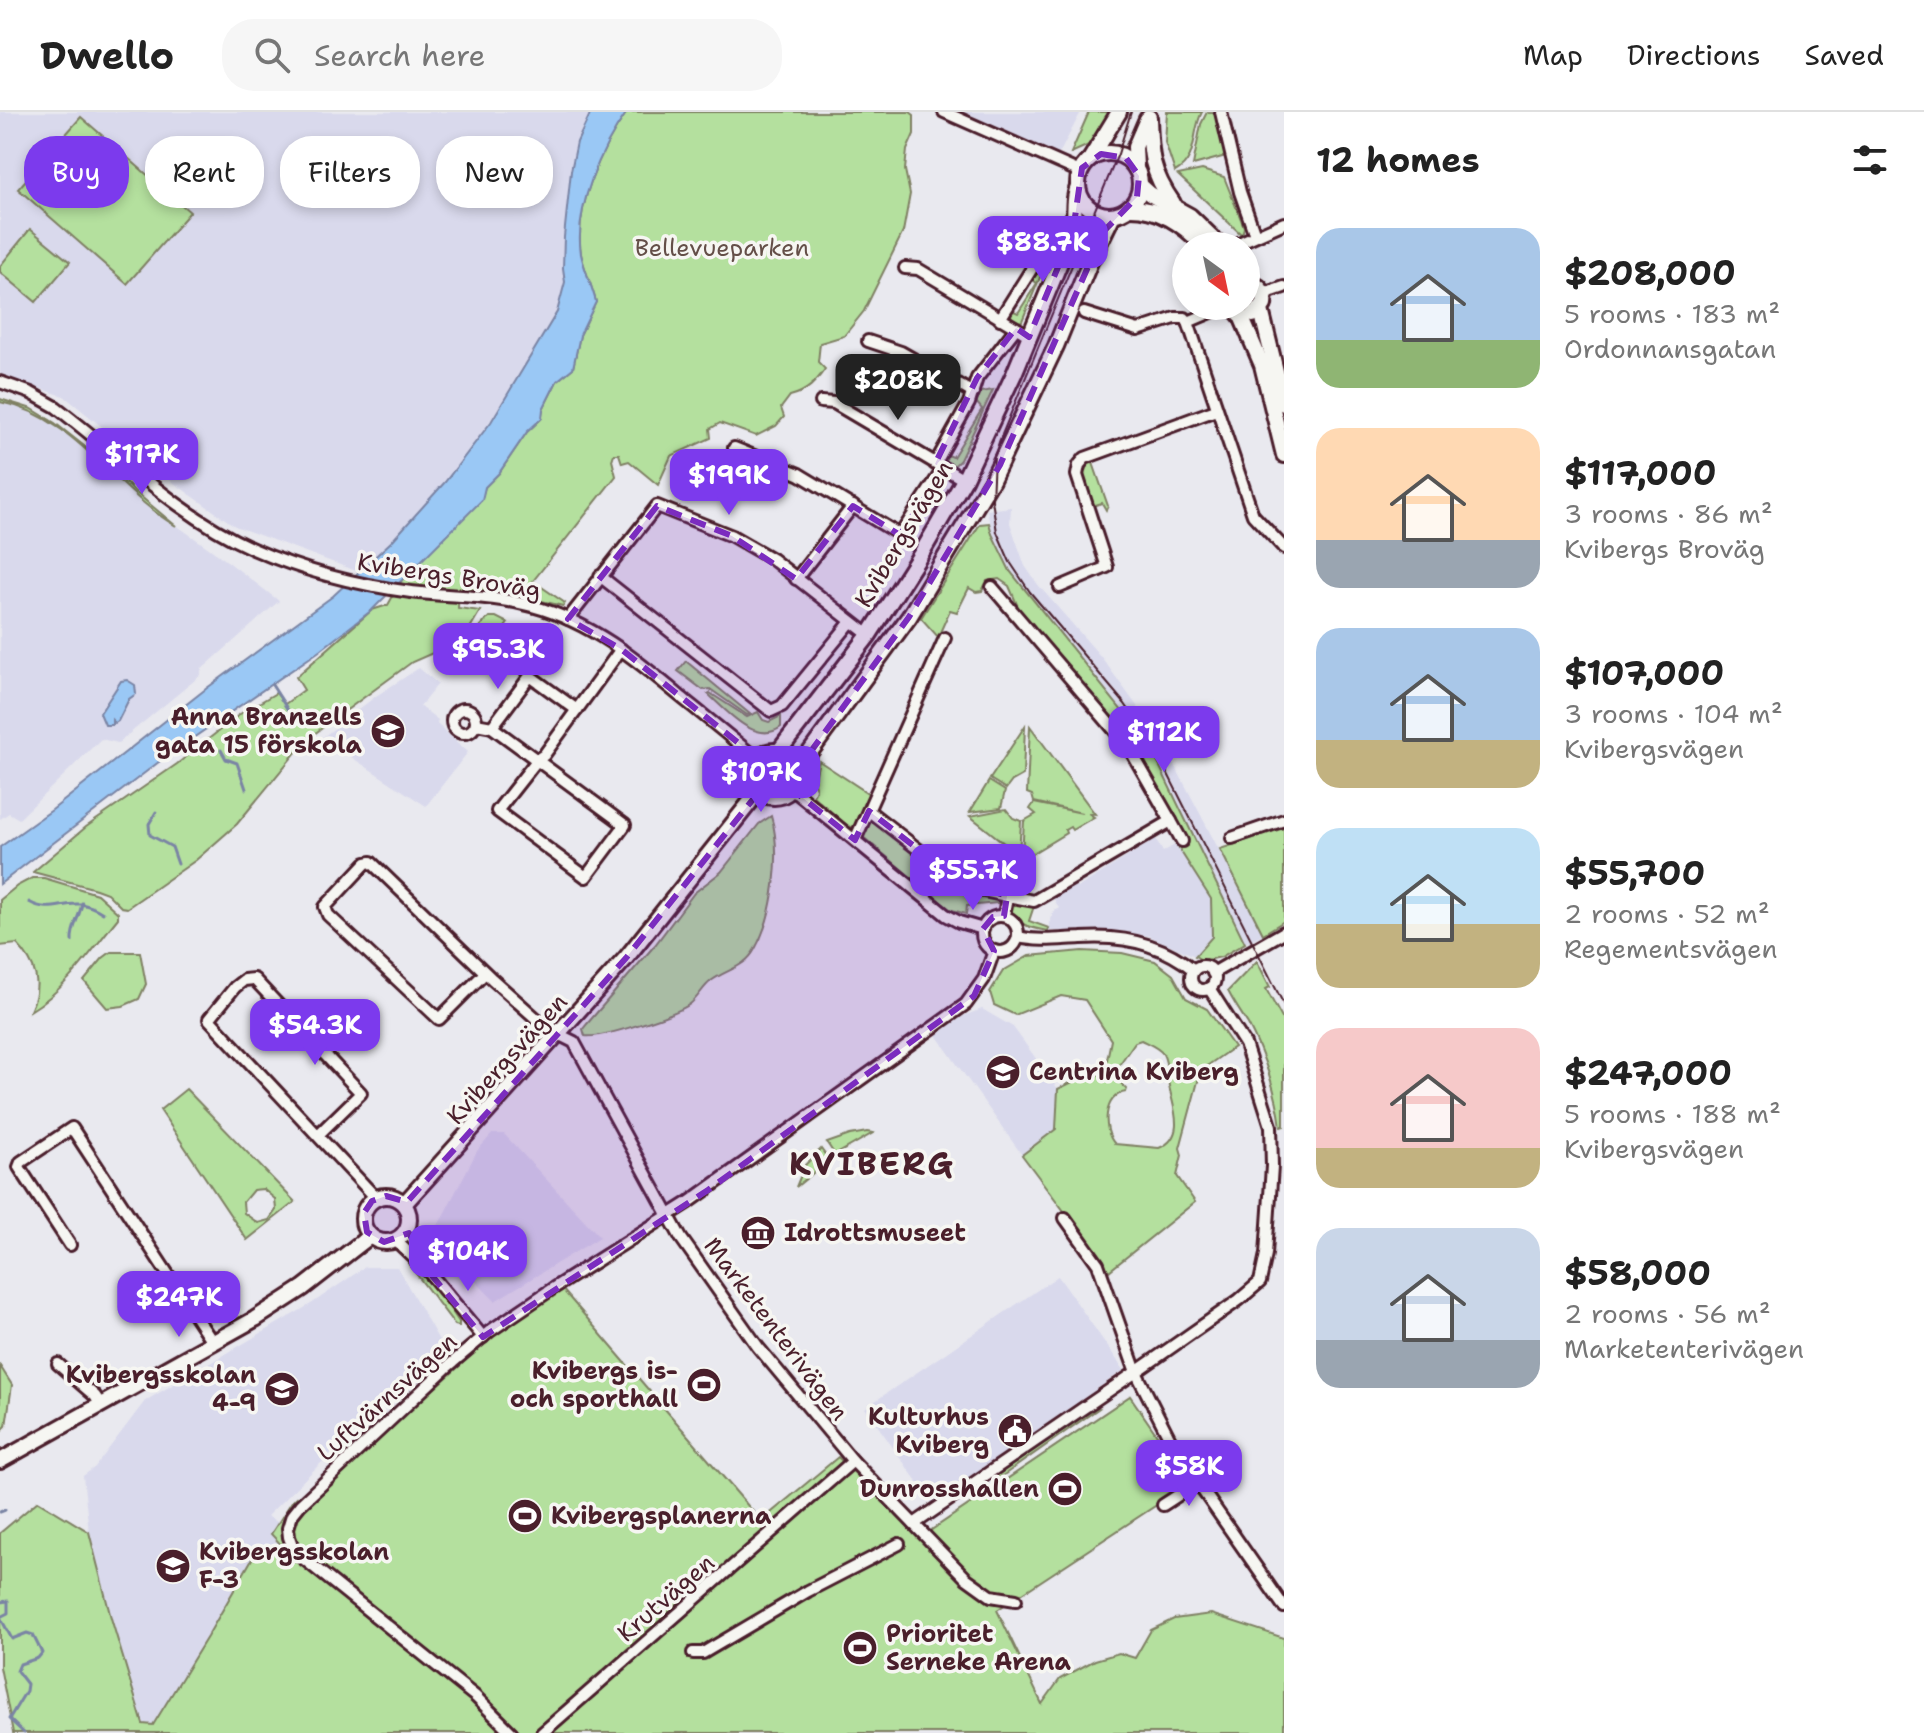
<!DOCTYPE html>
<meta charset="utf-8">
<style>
:root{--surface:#fff;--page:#f6f6f6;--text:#222;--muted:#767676;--line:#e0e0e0;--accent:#7c3aed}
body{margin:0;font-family:"Shantell Sans",sans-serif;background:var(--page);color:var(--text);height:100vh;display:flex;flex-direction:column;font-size:30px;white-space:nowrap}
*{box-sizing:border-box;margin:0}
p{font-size:26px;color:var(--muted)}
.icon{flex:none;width:44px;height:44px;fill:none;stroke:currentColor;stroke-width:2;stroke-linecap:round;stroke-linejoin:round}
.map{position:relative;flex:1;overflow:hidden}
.details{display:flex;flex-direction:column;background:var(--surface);width:640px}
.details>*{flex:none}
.hud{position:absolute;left:24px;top:24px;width:760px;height:72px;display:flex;gap:16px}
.needle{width:52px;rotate:147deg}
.controls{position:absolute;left:1172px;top:120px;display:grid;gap:16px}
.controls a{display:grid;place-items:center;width:88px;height:88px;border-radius:50%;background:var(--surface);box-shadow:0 4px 12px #0003;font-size:40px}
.price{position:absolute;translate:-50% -68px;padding:0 18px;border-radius:16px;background:var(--accent);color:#fff;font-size:26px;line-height:52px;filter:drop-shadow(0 2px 4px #0008)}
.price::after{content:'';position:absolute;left:50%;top:48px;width:24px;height:18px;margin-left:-12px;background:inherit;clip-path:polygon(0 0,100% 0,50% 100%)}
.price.current{background:#222;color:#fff}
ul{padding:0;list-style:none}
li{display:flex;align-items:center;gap:24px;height:200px;padding:0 32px}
li span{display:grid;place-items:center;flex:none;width:224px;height:160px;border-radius:24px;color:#555}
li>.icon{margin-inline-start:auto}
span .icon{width:96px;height:96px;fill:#fffc;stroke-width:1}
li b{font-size:34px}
h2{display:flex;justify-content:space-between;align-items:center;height:96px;padding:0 32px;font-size:34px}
.pill{padding:0 28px;border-radius:32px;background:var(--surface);box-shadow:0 4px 12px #0003;font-size:28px;line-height:72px}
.pill.current{background:var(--accent);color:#fff}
header{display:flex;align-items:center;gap:48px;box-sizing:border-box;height:112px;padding:0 40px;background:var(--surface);border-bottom:2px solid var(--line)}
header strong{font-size:38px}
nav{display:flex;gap:44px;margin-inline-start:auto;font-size:28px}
.search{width:560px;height:72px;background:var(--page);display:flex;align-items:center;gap:20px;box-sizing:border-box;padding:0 28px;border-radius:32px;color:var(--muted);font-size:30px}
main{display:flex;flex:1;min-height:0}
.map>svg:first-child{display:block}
.built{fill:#d9d9ec}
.green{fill:#b4e09e;stroke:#7f8064;stroke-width:2;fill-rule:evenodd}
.water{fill:#9ac8f5;stroke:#7a84a4;stroke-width:2}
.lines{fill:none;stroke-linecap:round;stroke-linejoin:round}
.stream{stroke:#7a84a4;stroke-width:3}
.street-casing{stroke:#4a1f2b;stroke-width:16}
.secondary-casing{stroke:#4a1f2b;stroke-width:20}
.street{stroke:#f6f6f2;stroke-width:10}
.secondary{stroke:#f6f6f2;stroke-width:14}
.tram{stroke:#4a1f2b;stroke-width:2}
.marked{fill:#7b2cbf;fill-opacity:0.2;stroke:#7b2cbf;stroke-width:6;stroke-dasharray:16 10;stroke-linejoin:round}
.labels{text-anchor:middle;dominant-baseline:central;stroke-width:7;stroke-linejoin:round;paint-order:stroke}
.park-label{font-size:24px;fill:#644f48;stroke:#f6f6f2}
.street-label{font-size:24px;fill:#4a1f2b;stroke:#f6f6f2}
.poi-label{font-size:24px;font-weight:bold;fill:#4a1f2b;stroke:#f6f6f2;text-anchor:end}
.district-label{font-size:32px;font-weight:bold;letter-spacing:2px;fill:#4a1f2b;stroke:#f6f6f2}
</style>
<header>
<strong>Dwello</strong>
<div class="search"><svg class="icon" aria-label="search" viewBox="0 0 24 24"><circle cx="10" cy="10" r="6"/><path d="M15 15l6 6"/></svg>Search here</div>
<nav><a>Map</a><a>Directions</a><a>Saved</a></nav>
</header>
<main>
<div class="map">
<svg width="1284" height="1621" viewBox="0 0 1284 1621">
<rect width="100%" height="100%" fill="#e9e9ef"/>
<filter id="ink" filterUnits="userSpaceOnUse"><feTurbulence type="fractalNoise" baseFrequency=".0125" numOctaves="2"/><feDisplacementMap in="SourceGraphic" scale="16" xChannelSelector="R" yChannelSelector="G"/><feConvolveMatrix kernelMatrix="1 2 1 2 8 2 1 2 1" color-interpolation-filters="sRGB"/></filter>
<g filter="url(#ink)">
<g class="built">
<path d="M0 0H591L577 30 571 59 564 125 563 156 565 170 557 200 523 261 464 347 392 429 359 460 235 414 154 357 64 284 2 265 0 262Z"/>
<path d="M957 0H1081L1058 44Z"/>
<path d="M0 290 25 296 54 312 87 338 142 389 227 449 279 489 201 558V563L118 631 101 627 19 707 9 701 0 707Z"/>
<path d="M1011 395 1010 411 1025 454 1039 474 1102 546 1161 627 1263 822 1245 831 1157 649 1127 605 1010 459 992 422 987 398Z"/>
<path d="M419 556 438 572 420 594 438 608 437 612 468 640 426 694 322 626 376 584Z"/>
<path d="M1156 727 1163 740 1176 732 1211 787 1212 825 1195 844 1149 824 1118 819H1048L1053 800 1059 796 1052 784 1073 771 1077 776Z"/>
<path d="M982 897 1013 915 1058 977 1056 1017 1022 1043 936 923 963 904Z"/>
<path d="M492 1022H504L600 1125 495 1189 432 1125 477 1039Z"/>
<path d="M365 1155H397L444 1237 374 1299 267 1404 286 1415 287 1437 256 1440 207 1525 153 1613H143L101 1470 89 1420 83 1364 95 1355 145 1289 311 1192Z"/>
<path d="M1058 1164 1124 1258 933 1392 865 1296Z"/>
</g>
<g class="green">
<path d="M627 0H910L914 3V22L907 38 905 58 910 82 903 120 864 199 844 224 820 231 818 250 825 257C816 270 807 280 790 284L781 296 784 305 776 314 756 324 720 311 710 317 711 326 671 344 658 373 629 349 622 351 619 342H614L612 348 616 364 533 469 565 491 563 494 507 481 459 476 458 496 480 499 470 516 459 526 444 536 412 550 306 628 237 712 196 748 127 796 121 795 107 781 96 777 33 760 86 715 177 652 240 602 276 581 285 592 304 578 296 565 372 498 388 493 403 466 481 388 485 375 499 361 527 320 541 307 543 297 557 269 573 256 580 223 596 190C592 174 584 157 581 142 574 96 601 36 627 0Z"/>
<path d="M1089 0H1113L1091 32 1071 41Z"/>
<path d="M1167 0H1202C1191 20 1199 47 1175 60L1165 30Z"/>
<path d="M1207 0H1215L1226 44 1193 53 1201 12Z"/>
<path d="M81 5 190 100 127 172 18 77Z"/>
<path d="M1202 58 1224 65 1244 115 1242 123 1178 63Z"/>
<path d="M30 117 70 150 36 190 0 160V154Z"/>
<path d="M1057 124 1022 209 1020 210 1012 206 1010 200 1012 198 1018 201 1037 171 1031 167C1046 157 1045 140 1052 126Z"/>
<path d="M993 278 960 348 954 354 945 352V342L953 345 982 297 976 290 981 280Z"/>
<path d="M0 287 32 297 55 311 107 352 134 379 176 414C114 378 75 304 0 290Z"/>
<path d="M1092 348 1108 394 1106 398 1102 391 1092 394C1087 377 1077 361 1092 348Z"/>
<path d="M989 411 992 422 1010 459 1127 605 1157 649 1245 831 1221 845 1203 849 1195 844 1212 825 1211 787 1176 732 1183 722 1132 630 1019 497 1009 474 999 467 987 469 982 479 976 480 969 476 957 500 950 498 938 525 921 506 980 412Z"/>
<path d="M489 505H496L508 511 495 529 485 526 478 521 479 516Z"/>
<path d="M686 549 687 550 750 602 747 603 710 577 703 578 678 559Z"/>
<path d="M710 581 747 605 758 600 763 608 769 610 781 604V615C756 634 726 598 708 582Z"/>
<path d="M1025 614 1023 663 1012 669 1006 677 990 667Z"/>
<path d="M1030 614 1095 702 1088 701 1094 705 1072 718 1070 715 1065 718 1066 721 1028 744H1022L1024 709 1036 702 1030 697 1034 691 1082 701 1034 690 1032 683 1027 681Z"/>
<circle cx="774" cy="662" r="14"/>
<path d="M819 649 869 682 857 712 850 716 813 684 816 677 814 671Z"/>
<path d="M989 669 1005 679 1001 696 970 700Z"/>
<path d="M1006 697 1013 706 1021 709 1019 743 970 704Z"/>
<path d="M771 704C782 740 774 804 755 837 745 856 727 857 711 869 703 875 698 886 690 892 677 902 600 927 585 924L583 917 587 912 655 833 694 781 721 760 759 712Z"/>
<path d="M874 708 959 778 995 787 998 791 967 794 966 802 949 797 862 724 868 711Z"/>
<path d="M1284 716V809L1263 822 1220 737Z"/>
<path d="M32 766H44L97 782 118 801V806C91 839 67 877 30 899 43 873 36 852 17 832L0 834V788L17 774Z"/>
<path d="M1018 791 1034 794 1029 809 1049 816 1048 819C1032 816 1022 814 1011 803L1013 794Z"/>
<path d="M1082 839 1122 841 1155 849 1173 863 1186 886 1207 897 1234 935 1201 958 1180 1036 1182 1043 1177 1064 1195 1090 1109 1159 1022 1043 1056 1017 1058 977 1091 961 1095 965 1105 958 1111 928 1085 888 1061 884 1015 903 994 893 990 880 1003 859 1029 844ZM1141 928C1149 932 1158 935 1163 942 1168 951 1167 964 1169 974 1173 995 1187 1025 1159 1036L1115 1032C1102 1018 1103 983 1126 980L1127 977 1112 963 1135 930Z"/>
<path d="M111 840H140L146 872 139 887 123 894 107 896 84 869 103 846Z"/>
<path d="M1257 849 1270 875 1266 877 1284 910V1014L1281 1015C1277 981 1264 943 1248 912 1241 901 1234 891 1228 879Z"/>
<path d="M186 977 295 1090 247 1128 160 998ZM263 1077 275 1087 276 1098 269 1108 258 1111 244 1101 243 1090 253 1078Z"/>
<path d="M867 1020 873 1021 835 1043 827 1031 850 1023Z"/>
<path d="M821 1037 829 1048 796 1075 805 1053Z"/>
<path d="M409 1148 443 1186 459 1210V1214L455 1213 408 1151Z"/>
<path d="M562 1177 761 1409 838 1345 921 1425 1130 1284 1190 1371 997 1498 1042 1592 1060 1567 1095 1548 1119 1541 1135 1546 1151 1518 1174 1507 1211 1502 1284 1526V1621H13L0 1555V1421L38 1389 89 1420 111 1506 143 1612 153 1613 207 1525 256 1440 285 1437 271 1422 293 1388 296 1385 298 1387 286 1403 283 1415 299 1398 503 1215Z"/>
<path d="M0 1254 12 1273 6 1314 0 1320Z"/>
<path d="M1093 1295 1099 1296 998 1367 994 1363Z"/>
</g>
<g class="water">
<path d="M591 0H627C601 36 574 96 581 142 584 157 592 174 596 190L580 223 573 256 557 269 543 297 542 306 527 320 499 361 485 375 482 388 372 498 318 540 164 646 0 772V735L52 698 207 576 333 484 392 429 445 370 491 310 557 200 565 170 563 156 564 125 571 59 577 30Z"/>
<path d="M127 568 135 573 136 582 129 587 118 609 115 611 112 608V613H105L100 601 121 569Z"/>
</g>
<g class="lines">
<g class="stream">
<path d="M272 573 293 606"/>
<path d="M221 638 226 647 237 651 246 677"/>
<path d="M156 700 149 712 150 723 172 735 178 752"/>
<path d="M29 790C58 806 68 779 103 801"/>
<path d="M72 829C71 815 80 805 82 791"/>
<path d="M0 1400 5 1398"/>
<path d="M0 1490 8 1489V1501L0 1505 12 1527 27 1521 33 1523 42 1541 38 1546 20 1552 17 1559 27 1572 26 1579 9 1607 24 1621"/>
</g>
<defs>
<g id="street">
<path d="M944 0 1080 60"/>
<path d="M1221 0 1240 80 1255 123"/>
<path d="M1232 134 1284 111"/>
<path d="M905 156 918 157 1030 224"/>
<path d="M1264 182 1284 175"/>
<path d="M1084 201 1138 218 1175 206H1185L1188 210 1226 194"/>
<path d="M1000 207 1041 142 1051 118"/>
<path d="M1188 210 1253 403 1284 436"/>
<path d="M868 229 901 240 973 281"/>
<path d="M0 270 31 281 56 295C119 343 179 404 253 437 303 459 358 473 411 480 452 485 492 483 532 494 591 510 636 547 681 585 707 606 732 626 757 647"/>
<path d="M821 290 834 291 964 368"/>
<path d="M734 336 799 362 900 423 943 357"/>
<path d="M935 352 969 291 977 266 1016 216"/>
<path d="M600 464 771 599 782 594 850 511"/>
<path d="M796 467 853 394"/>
<path d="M992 475 1128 634 1171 709 1034 789 1007 784 1004 804"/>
<path d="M1060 475 1107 455 1077 363 1079 353 1085 346 1216 298"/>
<path d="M568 507 657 394 732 424 772 447 869 523"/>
<circle cx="464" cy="609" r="12"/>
<path d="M476 612 492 615 625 713 586 765 497 699 538 647 544 643 621 537"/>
<path d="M492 615 530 564 577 598"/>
<path d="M792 677 946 803 959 810 983 817"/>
<path d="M869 699 959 769 974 777 1007 784"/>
<path d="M1171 709 1182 729"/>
<path d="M1232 726 1284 708"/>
<path d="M855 728 945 526"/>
<circle cx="1000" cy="822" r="18"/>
<path d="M1018 825C1039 830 1059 827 1081 826 1122 823 1162 832 1194 858"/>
<circle cx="1203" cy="866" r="12"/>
<path d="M485 861 439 907 328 803 325 795 366 751 371 750 492 867 548 917 574 930 681 1126 758 1235 853 1349 966 1466 991 1484 1016 1488"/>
<path d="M1213 861 1284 820"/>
<path d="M318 1023 361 981 254 867 244 868 235 875 209 907 376 1086"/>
<path d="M1065 1106 1098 1152 1136 1260 1178 1343 1284 1495"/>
<path d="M408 1116 427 1157"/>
<path d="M395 1128 428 1159 483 1225"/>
<path d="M70 1133 19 1055 21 1050 72 1016 213 1231"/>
<path d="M58 1252 95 1284 101 1293"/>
<path d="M1163 1393 1197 1371"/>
<path d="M914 1412 1136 1260 1239 1188 1260 1170 1266 1142 1272 1054 1271 1014 1245 932 1209 876"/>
<path d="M693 1541H703L808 1479 899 1432"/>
<path d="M512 1621 476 1585 294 1439 289 1425 288 1416 292 1403 300 1393 446 1256 490 1219 552 1177 688 1091 966 892 984 867 994 839"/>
<path d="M542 1621 853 1349"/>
</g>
<g id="secondary">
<path d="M1149 5C1150 42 1151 60 1173 91"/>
<circle cx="1109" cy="72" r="31"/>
<path d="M1091 46 1119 0"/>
<path d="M1136 56 1135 35 1147 7"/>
<path d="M1140 73 1150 82 1190 104 1221 134"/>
<path d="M1128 96C1159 95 1183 112 1204 134"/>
<path d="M1246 171C1259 171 1266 180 1264 193L1253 203"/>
<path d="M1232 194 1241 204 1262 253 1284 343"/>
<path d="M1261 198 1284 292"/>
<circle cx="774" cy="662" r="23"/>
<path d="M779 639 869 523 921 442 964 368 1014 262 1073 119C1076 104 1072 88 1078 75"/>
<path d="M797 658 909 505 992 368 1056 234 1090 150 1113 103"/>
<circle cx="386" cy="1107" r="23"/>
<path d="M404 1092 626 846 759 679"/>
<path d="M0 1349 255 1207 303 1176 370 1124"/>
</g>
</defs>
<use href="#street" class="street-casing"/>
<use href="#secondary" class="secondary-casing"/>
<use href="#street" class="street"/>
<use href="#secondary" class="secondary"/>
<path class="tram" d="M1131 0 1118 42 999 330 994 345 992 388 997 420 1010 450 1030 480 1125 592 1155 636 1284 893"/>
</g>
</g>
<path class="marked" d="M1101 42 1126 46 1139 64 1137 85 1104 119 1000 353 909 505 798 657 793 678 855 728 869 699 959 769 1007 784 1004 804 993 805 983 817 994 839 974 884 708 1078 483 1225 428 1159 409 1121 384 1130 367 1120 364 1101 372 1089 386 1084 407 1090 626 846 758 681 751 663 756 645 621 537 568 507 657 394 732 424 796 467 853 394 900 423 943 357 935 352 977 266 1016 216 1029 225 1073 119 1082 56Z"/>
<defs>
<symbol id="school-disc" viewBox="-11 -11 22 22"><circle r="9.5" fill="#4a1f2b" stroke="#f6f6f2"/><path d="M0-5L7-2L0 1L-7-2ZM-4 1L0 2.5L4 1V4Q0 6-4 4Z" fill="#fff"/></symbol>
<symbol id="museum-disc" viewBox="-11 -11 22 22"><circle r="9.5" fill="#4a1f2b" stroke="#f6f6f2"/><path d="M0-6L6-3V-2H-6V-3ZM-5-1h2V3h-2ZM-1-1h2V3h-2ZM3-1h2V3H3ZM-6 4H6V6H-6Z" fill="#fff"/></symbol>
<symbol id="stadium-disc" viewBox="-11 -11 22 22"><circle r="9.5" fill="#4a1f2b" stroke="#f6f6f2"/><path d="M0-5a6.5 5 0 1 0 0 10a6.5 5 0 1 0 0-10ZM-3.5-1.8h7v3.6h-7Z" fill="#fff"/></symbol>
<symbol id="civic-disc" viewBox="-11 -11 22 22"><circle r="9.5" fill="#4a1f2b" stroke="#f6f6f2"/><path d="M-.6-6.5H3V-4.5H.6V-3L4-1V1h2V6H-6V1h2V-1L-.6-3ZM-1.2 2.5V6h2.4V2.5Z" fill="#fff"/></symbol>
</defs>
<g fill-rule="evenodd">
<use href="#school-disc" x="368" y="599" width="40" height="40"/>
<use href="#school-disc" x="983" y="940" width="40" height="40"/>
<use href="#museum-disc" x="738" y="1101" width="40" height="40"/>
<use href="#stadium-disc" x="684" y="1253" width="40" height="40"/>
<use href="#school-disc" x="262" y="1257" width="40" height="40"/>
<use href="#civic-disc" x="995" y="1299" width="40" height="40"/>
<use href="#stadium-disc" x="1045" y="1357" width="40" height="40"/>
<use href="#stadium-disc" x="505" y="1384" width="40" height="40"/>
<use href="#school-disc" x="153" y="1434" width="40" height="40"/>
<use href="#stadium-disc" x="840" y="1516" width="40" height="40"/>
</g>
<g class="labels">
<g class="park-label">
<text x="722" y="136">Bellevueparken</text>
</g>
<g class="street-label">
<text transform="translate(904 422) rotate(-59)">Kvibergsvägen</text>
<text transform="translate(449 464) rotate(9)">Kvibergs Broväg</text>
<text transform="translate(507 947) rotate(-48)">Kvibergsvägen</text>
<text transform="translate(776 1217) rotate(53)">Marketenterivägen</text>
<text transform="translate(387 1285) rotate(-42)">Luftvärnsvägen</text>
<text transform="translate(666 1486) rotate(-41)">Krutvägen</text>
</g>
<g class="poi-label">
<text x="362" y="605">Anna Branzells<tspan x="362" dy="28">gata 15 förskola</tspan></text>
<text x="1029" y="960" text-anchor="start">Centrina Kviberg</text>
<text x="784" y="1121" text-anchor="start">Idrottsmuseet</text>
<text x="678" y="1259">Kvibergs is-<tspan x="678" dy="28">och sporthall</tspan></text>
<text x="256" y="1263">Kvibergsskolan<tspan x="256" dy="28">4-9</tspan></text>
<text x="989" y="1305">Kulturhus<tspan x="989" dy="28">Kviberg</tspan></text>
<text x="1039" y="1377">Dunrosshallen</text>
<text x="551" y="1404" text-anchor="start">Kvibergsplanerna</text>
<text x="199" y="1440" text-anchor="start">Kvibergsskolan<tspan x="199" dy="28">F-3</tspan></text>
<text x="886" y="1522" text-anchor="start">Prioritet<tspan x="886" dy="28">Serneke Arena</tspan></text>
</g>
<g class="district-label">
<text x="872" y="1051">KVIBERG</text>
</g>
</g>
</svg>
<div class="controls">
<a><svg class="needle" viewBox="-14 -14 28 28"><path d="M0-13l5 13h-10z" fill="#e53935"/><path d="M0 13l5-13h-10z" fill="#767676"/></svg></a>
</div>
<b class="price" style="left:1043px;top:172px">$88.7K</b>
<b class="price current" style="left:898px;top:310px">$208K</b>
<b class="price" style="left:142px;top:384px">$117K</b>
<b class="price" style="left:729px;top:405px">$199K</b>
<b class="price" style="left:498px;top:579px">$95.3K</b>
<b class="price" style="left:1164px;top:662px">$112K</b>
<b class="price" style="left:761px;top:702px">$107K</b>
<b class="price" style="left:973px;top:800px">$55.7K</b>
<b class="price" style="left:315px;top:955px">$54.3K</b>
<b class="price" style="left:468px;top:1181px">$104K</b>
<b class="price" style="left:179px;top:1227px">$247K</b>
<b class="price" style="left:1189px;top:1396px">$58K</b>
<div class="hud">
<a class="pill current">Buy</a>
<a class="pill">Rent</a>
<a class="pill">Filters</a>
<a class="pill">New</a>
</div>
</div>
<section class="details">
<h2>12 homes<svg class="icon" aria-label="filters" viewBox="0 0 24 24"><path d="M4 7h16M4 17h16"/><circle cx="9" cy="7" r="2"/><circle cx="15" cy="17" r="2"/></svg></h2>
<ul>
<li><span style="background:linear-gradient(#a9c7e8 70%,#8fb573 0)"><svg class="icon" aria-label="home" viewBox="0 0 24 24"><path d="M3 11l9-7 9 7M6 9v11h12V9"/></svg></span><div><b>$208,000</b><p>5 rooms · 183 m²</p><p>Ordonnansgatan</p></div></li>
<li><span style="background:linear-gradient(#ffd9b3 70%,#9aa5b1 0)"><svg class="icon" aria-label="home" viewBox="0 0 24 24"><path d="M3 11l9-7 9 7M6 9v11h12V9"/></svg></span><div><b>$117,000</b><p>3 rooms · 86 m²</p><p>Kvibergs Broväg</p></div></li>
<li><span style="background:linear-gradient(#a9c7e8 70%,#c2b280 0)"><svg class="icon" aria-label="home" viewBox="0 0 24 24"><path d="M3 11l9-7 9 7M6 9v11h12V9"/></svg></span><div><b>$107,000</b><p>3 rooms · 104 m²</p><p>Kvibergsvägen</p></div></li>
<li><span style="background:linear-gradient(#bfe0f5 60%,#c2b280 0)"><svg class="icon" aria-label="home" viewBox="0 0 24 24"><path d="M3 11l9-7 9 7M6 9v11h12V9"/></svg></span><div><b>$55,700</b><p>2 rooms · 52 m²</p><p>Regementsvägen</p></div></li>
<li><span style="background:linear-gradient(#f6c9c9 75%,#c2b280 0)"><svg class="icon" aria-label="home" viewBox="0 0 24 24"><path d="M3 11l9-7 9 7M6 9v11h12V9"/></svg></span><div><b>$247,000</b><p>5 rooms · 188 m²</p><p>Kvibergsvägen</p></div></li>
<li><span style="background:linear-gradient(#c9d6e8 70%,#9aa5b1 0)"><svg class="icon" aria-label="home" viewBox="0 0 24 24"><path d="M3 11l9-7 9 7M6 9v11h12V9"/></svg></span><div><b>$58,000</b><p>2 rooms · 56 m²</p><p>Marketenterivägen</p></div></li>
</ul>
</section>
</main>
